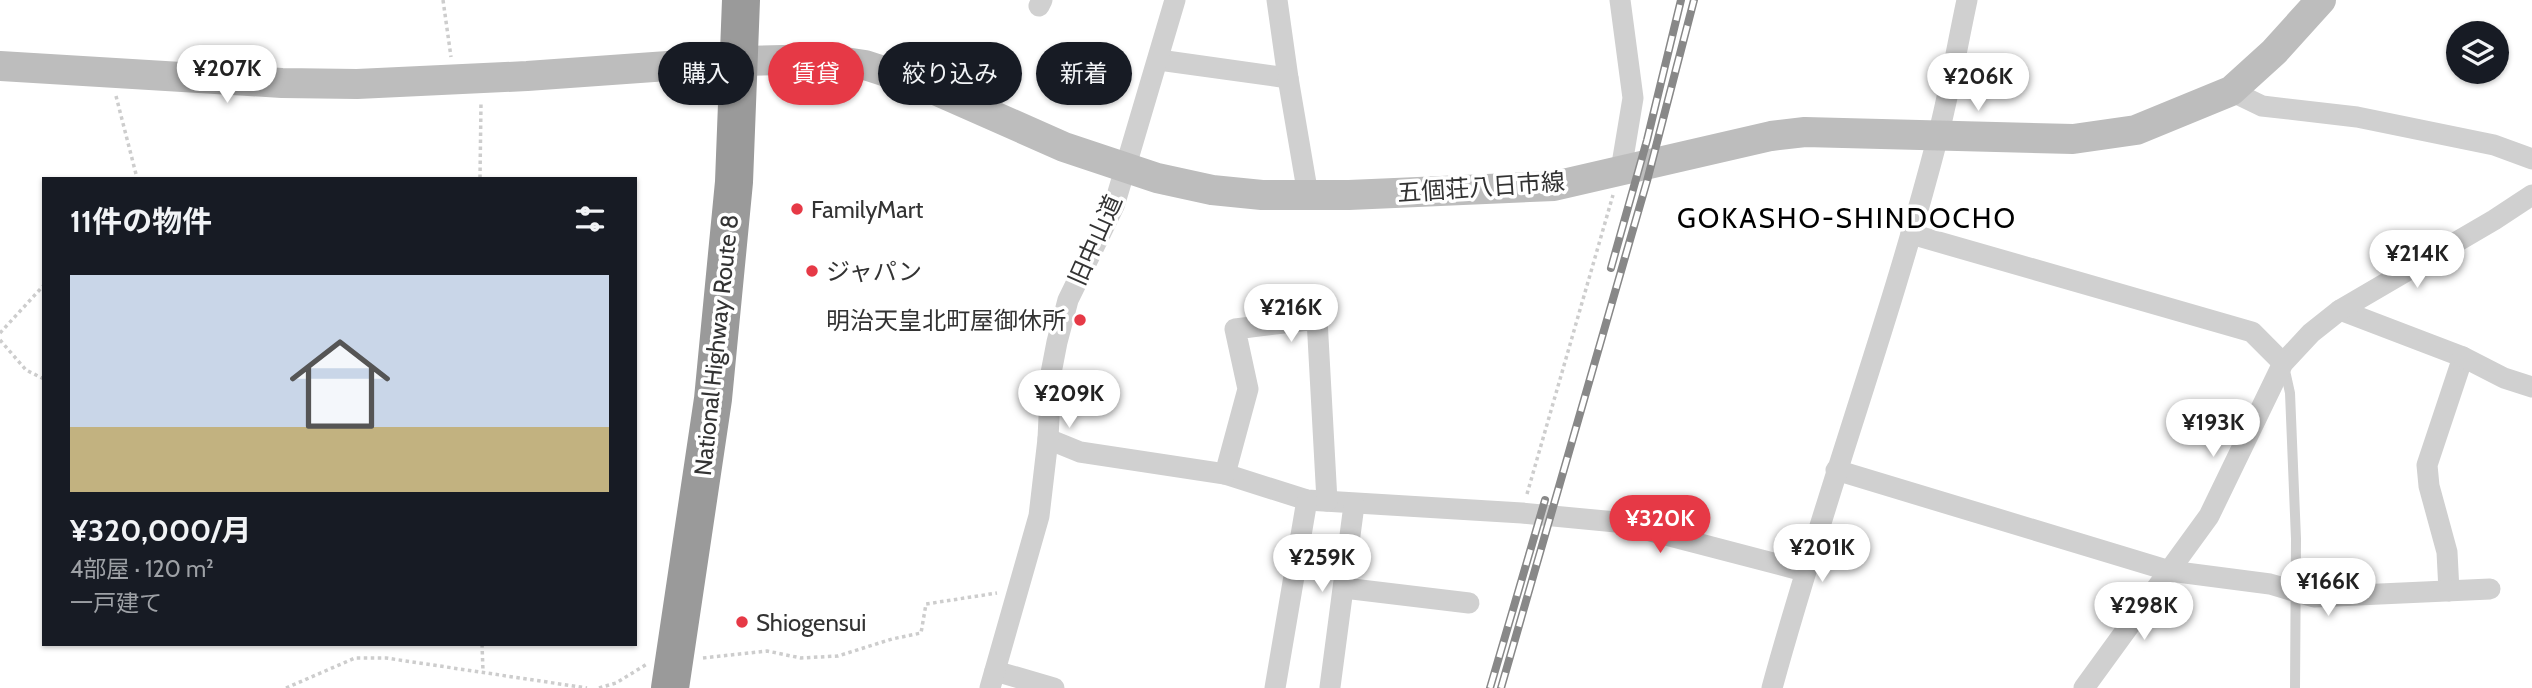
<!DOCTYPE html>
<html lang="ja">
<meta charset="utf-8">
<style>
:root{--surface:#171b24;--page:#20242c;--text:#f1f3f6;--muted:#9ea1a6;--accent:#e63946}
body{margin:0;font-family:Cabin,"Noto Sans JP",sans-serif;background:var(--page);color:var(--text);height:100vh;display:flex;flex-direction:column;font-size:26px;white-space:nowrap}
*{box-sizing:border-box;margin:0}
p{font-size:23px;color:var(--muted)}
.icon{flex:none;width:38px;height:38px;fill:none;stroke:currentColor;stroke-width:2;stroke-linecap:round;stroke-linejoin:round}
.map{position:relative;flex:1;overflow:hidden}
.details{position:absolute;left:42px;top:177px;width:595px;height:469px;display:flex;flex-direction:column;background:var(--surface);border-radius:0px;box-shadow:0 2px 5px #0004}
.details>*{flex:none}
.hud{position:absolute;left:658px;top:42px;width:665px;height:63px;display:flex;gap:14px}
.tools{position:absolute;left:2446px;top:21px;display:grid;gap:14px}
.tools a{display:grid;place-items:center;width:63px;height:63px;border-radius:50%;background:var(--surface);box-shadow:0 2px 5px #0004;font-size:35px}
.price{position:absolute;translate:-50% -60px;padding:0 16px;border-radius:24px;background:#fff;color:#222;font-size:23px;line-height:46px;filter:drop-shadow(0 2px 4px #0008)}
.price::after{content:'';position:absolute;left:50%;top:42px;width:21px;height:16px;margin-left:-10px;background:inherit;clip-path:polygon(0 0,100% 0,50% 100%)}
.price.current{background:var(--accent);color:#fff}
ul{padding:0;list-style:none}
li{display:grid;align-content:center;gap:14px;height:371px;padding:0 28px}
li span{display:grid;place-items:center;height:217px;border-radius:0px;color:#555}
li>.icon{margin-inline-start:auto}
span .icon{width:126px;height:126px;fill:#fffc;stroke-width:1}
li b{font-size:30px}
h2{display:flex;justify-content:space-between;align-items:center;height:84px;padding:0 28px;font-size:30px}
.chip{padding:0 24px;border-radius:32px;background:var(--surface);box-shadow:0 2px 5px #0004;font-size:24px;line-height:63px}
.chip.current{background:var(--accent);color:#fff}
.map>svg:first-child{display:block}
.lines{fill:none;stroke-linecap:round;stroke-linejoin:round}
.path{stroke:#cdcdcd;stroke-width:3.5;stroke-dasharray:3.5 3.5;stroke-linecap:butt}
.lane{stroke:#d0d0d0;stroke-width:10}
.street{stroke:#d0d0d0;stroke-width:21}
.secondary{stroke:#bdbdbd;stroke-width:30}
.highway{stroke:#9a9a9a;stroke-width:38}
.rail-casing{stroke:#888;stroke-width:8}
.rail{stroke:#fff;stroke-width:5;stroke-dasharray:16;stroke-linecap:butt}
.poi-dot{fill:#e63946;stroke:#fff;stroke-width:2.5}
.labels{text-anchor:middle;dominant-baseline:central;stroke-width:7;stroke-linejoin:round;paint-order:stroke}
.street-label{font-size:24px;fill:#333;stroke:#fff}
.poi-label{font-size:24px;fill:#333;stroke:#fff;text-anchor:start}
.quarter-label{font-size:28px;letter-spacing:2px;fill:#000;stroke:#fff}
</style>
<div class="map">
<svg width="2532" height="688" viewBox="0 0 2532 688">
<rect width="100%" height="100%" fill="#fff"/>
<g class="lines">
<g class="path">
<path d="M443 0 451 57"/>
<path d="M116 96 137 178"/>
<path d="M480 178 481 102"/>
<path d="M0 333 44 285"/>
<path d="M0 340 26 370 44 379"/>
<path d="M1527 494 1613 195"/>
<path d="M482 644 483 671"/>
<path d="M703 658 767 651 801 658 838 656 892 639 921 633 926 604 997 593"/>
<path d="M286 688 355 658H386L587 688"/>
<path d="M599 688 616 683 647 664"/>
</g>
<path class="lane" d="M2284 366 2290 393 2296 539 2295 688"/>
<g class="street">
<path d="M1620 0 1633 98 1621 170"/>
<path d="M1039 6 1042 0"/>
<path d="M1159 60 1288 78 1277 0"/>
<path d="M1288 78 1308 195"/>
<path d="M2231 91 2262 106 2357 117 2494 145 2532 159"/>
<path d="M1911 234 2252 332 2283 363"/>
<path d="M2340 310 2463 357 2427 465 2429 486 2447 552 2449 591"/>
<path d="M2463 357 2504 378 2532 387"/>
<path d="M1048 439 1080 452 1225 474 1307 500 1522 513 1616 522 1804 571"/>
<path d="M1836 470 2170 571 2270 584 2314 597 2490 589"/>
<path d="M1225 474 1248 389 1235 329 1317 319 1327 501"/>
<path d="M1344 588 1469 603"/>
<path d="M995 671 1054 688"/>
<path d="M1330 687 1354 505"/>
<path d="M990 688 1039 516 1048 439 1051 373 1057 342 1068 300 1114 206 1175 0"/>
<path d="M1275 688 1307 500"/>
<path d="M1772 688C1822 504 1889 325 1937 140 1949 94 1957 47 1967 0"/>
<path d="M2084 688 2209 516 2283 363 2311 333 2340 310 2494 220 2532 195"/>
</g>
<path class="secondary" d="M0 66 282 83 357 84 527 76 738 61 825 59 865 65 917 82 1064 147 1157 178 1212 190 1262 195H1349L1554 186 1771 136 1805 132 2073 139 2136 130 2231 91 2274 52 2321 0"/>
<path class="highway" d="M670 688 713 399 734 182 741 0"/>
<defs>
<g id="rail">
<path d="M1611 268 1647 140 1681 0"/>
<path d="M1490 688 1545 500"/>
<path d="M1501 688 1647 181 1694 0"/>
</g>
</defs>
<use href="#rail" class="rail-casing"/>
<use href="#rail" class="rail"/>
</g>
<g class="poi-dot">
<circle cx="797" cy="209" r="7"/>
<circle cx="812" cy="271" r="7"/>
<circle cx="1080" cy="320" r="7"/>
<circle cx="742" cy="622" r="7"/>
</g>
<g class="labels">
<g class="street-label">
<text transform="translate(1481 187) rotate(-4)">五個荘八日市線</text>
<text transform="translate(1095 240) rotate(-66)">旧中山道</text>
<text transform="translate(716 345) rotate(-84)">National Highway Route 8</text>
</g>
<g class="poi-label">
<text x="811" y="209">FamilyMart</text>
<text x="826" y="271">ジャパン</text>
<text x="1066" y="320" text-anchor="end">明治天皇北町屋御休所</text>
<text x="756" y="622">Shiogensui</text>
</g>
<g class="quarter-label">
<text x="1847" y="218">GOKASHO-SHINDOCHO</text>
</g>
</g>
</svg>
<div class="tools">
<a><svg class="icon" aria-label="layers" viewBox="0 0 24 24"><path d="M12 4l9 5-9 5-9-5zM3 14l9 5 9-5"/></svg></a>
</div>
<b class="price" style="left:227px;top:105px">¥207K</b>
<b class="price" style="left:1978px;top:113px">¥206K</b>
<b class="price" style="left:2417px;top:290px">¥214K</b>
<b class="price" style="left:1291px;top:344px">¥216K</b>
<b class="price" style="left:1069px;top:430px">¥209K</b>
<b class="price" style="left:2213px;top:459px">¥193K</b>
<b class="price current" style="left:1660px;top:555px">¥320K</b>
<b class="price" style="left:1822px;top:584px">¥201K</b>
<b class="price" style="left:1322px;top:594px">¥259K</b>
<b class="price" style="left:2328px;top:618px">¥166K</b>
<b class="price" style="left:2144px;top:642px">¥298K</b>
<div class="hud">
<a class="chip">購入</a>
<a class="chip current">賃貸</a>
<a class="chip">絞り込み</a>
<a class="chip">新着</a>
</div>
<section class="details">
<h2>11件の物件<svg class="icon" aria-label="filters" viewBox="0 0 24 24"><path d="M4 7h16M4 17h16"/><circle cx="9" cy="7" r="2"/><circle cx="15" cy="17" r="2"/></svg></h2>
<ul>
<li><span style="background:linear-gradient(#c9d6e8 70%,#c2b280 0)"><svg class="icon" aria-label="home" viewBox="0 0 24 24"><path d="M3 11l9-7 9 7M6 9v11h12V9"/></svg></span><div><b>¥320,000/月</b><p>4部屋 · 120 m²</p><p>一戸建て</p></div></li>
</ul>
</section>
</div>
